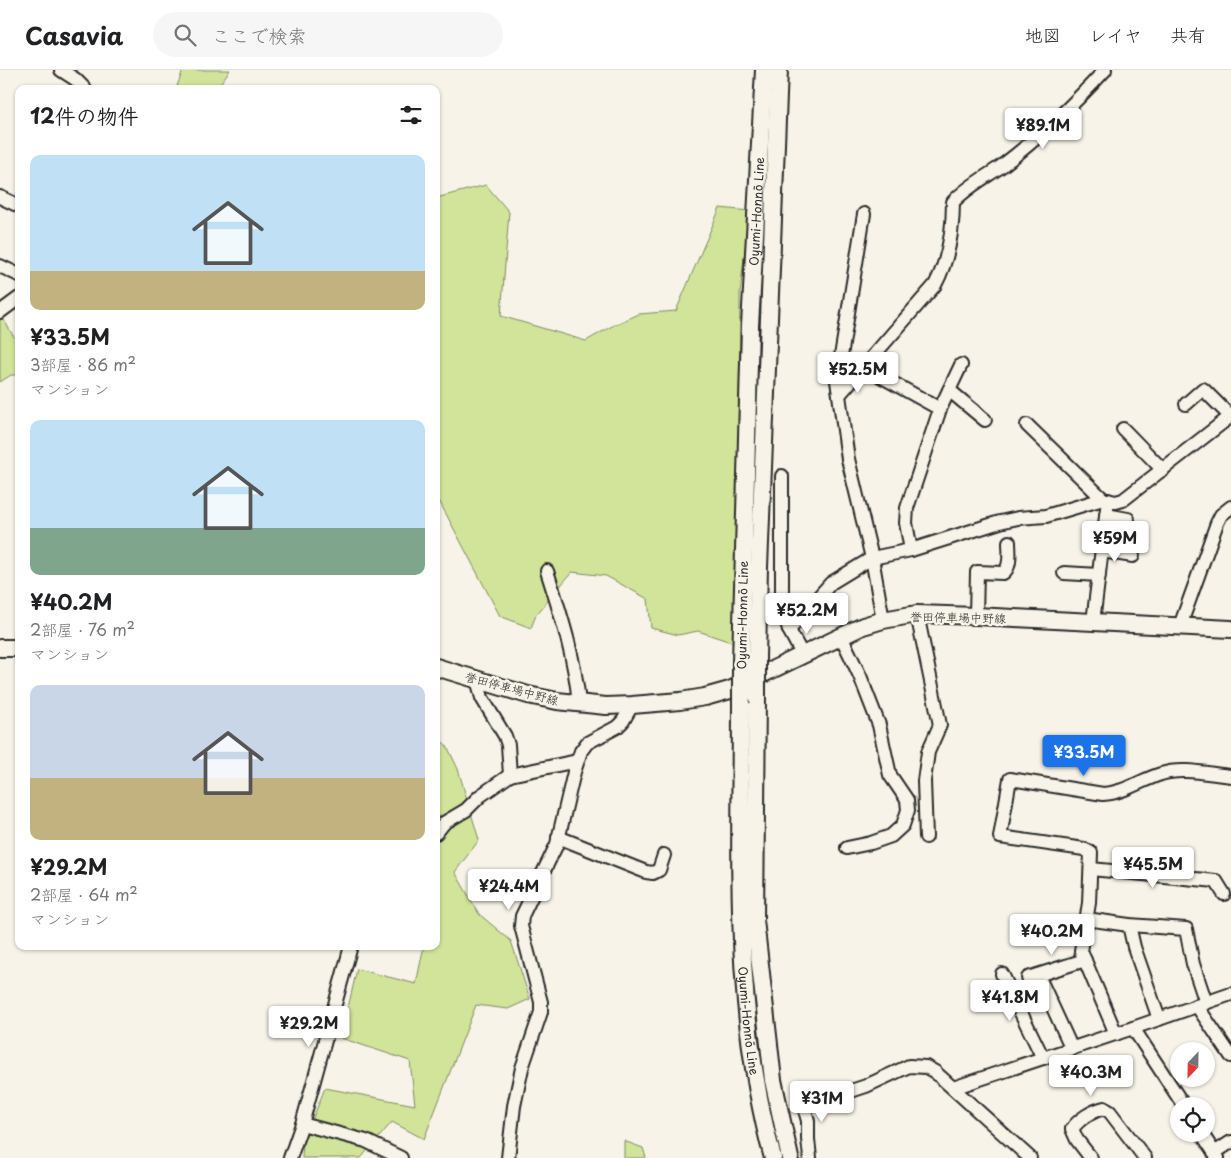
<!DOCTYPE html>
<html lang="ja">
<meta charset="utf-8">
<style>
:root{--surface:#fff;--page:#f6f6f6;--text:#202124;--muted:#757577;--line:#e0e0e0;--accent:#1a73e8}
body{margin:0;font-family:"Playpen Sans","Klee One",sans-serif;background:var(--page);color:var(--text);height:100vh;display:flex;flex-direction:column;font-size:19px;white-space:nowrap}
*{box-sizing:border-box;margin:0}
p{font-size:16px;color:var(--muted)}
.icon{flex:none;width:28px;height:28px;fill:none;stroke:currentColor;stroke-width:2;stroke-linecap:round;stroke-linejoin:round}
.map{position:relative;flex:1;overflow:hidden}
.sheet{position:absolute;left:15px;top:15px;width:425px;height:865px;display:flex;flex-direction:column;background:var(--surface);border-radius:10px;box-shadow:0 1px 4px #0004}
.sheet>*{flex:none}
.needle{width:32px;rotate:202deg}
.controls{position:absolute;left:1170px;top:972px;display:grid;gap:10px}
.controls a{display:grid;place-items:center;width:45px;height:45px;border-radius:50%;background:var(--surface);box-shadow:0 1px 4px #0004;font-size:25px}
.price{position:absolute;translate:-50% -42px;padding:0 11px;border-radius:5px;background:#fff;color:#222;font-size:16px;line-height:32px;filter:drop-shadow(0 1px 2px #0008)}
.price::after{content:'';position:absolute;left:50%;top:30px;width:15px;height:11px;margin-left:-8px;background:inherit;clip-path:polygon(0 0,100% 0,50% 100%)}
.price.selected{background:var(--accent);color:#fff}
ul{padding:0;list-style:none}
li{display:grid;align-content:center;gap:10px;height:265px;padding:0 15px}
li span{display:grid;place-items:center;height:155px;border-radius:10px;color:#555}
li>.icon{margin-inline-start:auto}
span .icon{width:90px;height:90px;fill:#fffc;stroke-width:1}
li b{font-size:21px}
h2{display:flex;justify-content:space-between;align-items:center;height:60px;padding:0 15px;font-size:21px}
header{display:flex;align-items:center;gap:30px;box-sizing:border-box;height:70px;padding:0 25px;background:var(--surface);border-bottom:1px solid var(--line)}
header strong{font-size:24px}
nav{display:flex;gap:28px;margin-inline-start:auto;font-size:18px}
.search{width:350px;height:45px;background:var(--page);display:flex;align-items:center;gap:12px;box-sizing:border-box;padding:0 18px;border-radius:28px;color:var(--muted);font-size:19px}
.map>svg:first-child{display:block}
.green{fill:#d1e499;stroke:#7e8862}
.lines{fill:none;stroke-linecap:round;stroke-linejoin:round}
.minor-casing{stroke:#2b2b2b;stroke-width:16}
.major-casing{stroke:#2b2b2b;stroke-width:20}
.minor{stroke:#f7f3e8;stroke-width:12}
.major{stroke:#f7f3e8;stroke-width:16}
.major-bridge-casing{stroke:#2b2b2b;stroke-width:20;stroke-linecap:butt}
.major-bridge{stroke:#f7f3e8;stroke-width:16}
.labels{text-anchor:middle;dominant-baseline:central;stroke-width:5;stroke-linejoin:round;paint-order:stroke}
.street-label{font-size:12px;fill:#2b2b2b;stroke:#f7f3e8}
</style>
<header>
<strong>Casavia</strong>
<div class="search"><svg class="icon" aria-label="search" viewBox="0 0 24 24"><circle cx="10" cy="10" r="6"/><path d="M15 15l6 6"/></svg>ここで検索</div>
<nav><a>地図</a><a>レイヤ</a><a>共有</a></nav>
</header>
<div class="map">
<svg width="1231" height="1088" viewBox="0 0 1231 1088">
<rect width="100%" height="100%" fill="#f7f3e8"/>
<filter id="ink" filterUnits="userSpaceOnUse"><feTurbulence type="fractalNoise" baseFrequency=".02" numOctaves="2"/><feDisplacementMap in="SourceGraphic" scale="10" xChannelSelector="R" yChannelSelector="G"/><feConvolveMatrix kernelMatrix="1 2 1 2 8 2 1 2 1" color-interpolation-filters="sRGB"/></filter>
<g filter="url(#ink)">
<g class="green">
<path d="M183 0H230L216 19H176Z"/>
<path d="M486 115 509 142 501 246 586 271 614 255 639 244 676 241 720 138 749 141 740 224 738 466 746 577 698 561 678 565 651 558 648 529 606 506 572 502 536 545 531 558 500 546 436 425V128Z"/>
<path d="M0 243 19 276V305H11L0 312Z"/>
<path d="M436 666 447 676 458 699 479 770 455 802 479 844 511 871 530 929 508 939 476 935 424 1069 392 1052 361 1088H302L303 1073 325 1018 415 1035 410 991 341 968 357 899 416 914 424 876H436Z"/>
<path d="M624 1071 643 1078 646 1088H624Z"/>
</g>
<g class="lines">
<defs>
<g id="minor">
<path d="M61 0 75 9 85 19"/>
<path d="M0 127 19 136"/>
<path d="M0 196 19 205"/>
<path d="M0 242 19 228"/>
<path d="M864 297 940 339"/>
<path d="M949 320 985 350"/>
<path d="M839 325 837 311 864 144"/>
<path d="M1186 334 1203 319 1231 347"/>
<path d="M1027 355 1103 429"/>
<path d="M1123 359 1163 400"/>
<path d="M782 406V532L789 560 802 584"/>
<path d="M1106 445 1128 449"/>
<path d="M911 480 906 453 907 438 940 339 961 295"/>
<path d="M1102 481 1133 486"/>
<path d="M547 501C561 545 575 588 579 634"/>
<path d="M1064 503 1099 505"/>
<path d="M917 544 940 655 928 682 924 711 926 767"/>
<path d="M976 546 977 502 1003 503C1012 497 1009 481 1009 472"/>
<path d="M883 550 872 488 848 389 839 325 935 215C949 189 953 162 953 132 968 116 986 107 1003 95 1040 67 1073 35 1105 0"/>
<path d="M1093 552 1108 430"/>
<path d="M1180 556 1217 453 1221 445 1231 437"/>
<path d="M789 560 831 513 872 488 911 480 1000 452 1018 448 1046 446 1103 429 1116 432 1123 430 1231 346"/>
<path d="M841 566 860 606 879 655 890 705 907 730 908 740 903 755 891 766 871 773 847 778"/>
<path d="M477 609 482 628 505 666 508 675 510 705"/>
<path d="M436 763 444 753 466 740 480 726 510 705 577 691"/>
<path d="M558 767 646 802 653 803 659 800 664 785"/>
<path d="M1091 799 1216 811 1224 824"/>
<path d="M1086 849 1129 855 1186 859 1193 894 1206 933"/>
<path d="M1129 855 1134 877 1159 949"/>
<path d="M1002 904 1043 988"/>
<path d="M1038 905 1072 979"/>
<path d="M1028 908 1085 890"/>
<path d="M1197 936 1231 986"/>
<path d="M1133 958 1184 1036"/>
<path d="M1116 964 1081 881 1089 833 1091 783 1084 779 1000 767 1010 709 1103 724C1124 723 1141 710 1161 704 1182 697 1209 704 1231 706"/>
<path d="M953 1018 1133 958 1231 924"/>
<path d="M302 1054 366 1071 401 1088"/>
<path d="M1202 1064 1218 1088"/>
<path d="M1214 1083 1231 1072"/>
<path d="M290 1088 302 1054 351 876"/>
<path d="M508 1088 514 1036 522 998 541 942V932L521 856 522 846 557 774 574 702 581 681 587 673 617 657 623 651 632 635"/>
<path d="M810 1088 808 1069V1051L801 1025H823L848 1022 866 1016 909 996 926 997 935 1002 1030 1088"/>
<path d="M1091 1088 1077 1070 1072 1059C1079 1049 1092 1041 1104 1038L1110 1042 1145 1088"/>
</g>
<g id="major">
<path d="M0 578H19"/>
<path d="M757 587 759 497 779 0"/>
<path id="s1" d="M741 592 750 256 764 0"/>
<path d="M436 597 528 625 557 631 606 636 632 635 680 631 705 627 730 620 863 556 883 550 917 544 976 546 1231 559"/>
<path d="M757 628 755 850 773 1010 790 1088"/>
<path id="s2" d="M741 633C741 785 732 940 773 1088"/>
</g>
</defs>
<use href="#minor" class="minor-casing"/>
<use href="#major" class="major-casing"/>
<use href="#minor" class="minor"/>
<use href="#major" class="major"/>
<defs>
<g id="major-bridge">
<path d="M757 628V587"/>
<path d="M741 633V592"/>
</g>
</defs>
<use href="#major-bridge" class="major-bridge-casing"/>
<use href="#major-bridge" class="major-bridge"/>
</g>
</g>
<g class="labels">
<g class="street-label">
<text stroke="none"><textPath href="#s1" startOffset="451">Oyumi-Honnō Line</textPath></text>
<text transform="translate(742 545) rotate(-89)">Oyumi-Honnō Line</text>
<text transform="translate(958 547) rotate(1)">誉田停車場中野線</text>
<text transform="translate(512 618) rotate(15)">誉田停車場中野線</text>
<text stroke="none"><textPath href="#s2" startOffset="318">Oyumi-Honnō Line</textPath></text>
</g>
</g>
</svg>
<div class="controls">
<a><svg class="needle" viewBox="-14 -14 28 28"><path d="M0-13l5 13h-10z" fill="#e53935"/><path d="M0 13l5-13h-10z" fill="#757577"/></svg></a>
<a><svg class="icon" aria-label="locate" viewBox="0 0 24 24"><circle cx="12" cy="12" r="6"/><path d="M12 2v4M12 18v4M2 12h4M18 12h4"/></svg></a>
</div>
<b class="price" style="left:1043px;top:80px">¥89.1M</b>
<b class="price" style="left:858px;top:324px">¥52.5M</b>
<b class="price" style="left:1115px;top:493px">¥59M</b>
<b class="price" style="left:807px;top:565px">¥52.2M</b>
<b class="price selected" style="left:1084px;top:707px">¥33.5M</b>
<b class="price" style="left:1153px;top:819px">¥45.5M</b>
<b class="price" style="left:509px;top:841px">¥24.4M</b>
<b class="price" style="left:1052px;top:886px">¥40.2M</b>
<b class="price" style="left:1010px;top:952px">¥41.8M</b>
<b class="price" style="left:309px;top:978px">¥29.2M</b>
<b class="price" style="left:1091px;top:1027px">¥40.3M</b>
<b class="price" style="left:822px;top:1053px">¥31M</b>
<section class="sheet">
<h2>12件の物件<svg class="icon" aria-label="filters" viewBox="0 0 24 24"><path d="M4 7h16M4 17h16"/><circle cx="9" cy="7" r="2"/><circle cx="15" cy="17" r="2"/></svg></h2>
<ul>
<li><span style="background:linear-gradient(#bfe0f5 75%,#c2b280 0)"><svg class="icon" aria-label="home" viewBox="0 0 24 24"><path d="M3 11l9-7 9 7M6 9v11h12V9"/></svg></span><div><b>¥33.5M</b><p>3部屋 · 86 m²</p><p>マンション</p></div></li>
<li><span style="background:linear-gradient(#bfe0f5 70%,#7fa58c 0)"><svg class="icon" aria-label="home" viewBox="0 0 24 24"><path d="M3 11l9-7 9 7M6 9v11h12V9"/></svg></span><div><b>¥40.2M</b><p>2部屋 · 76 m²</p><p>マンション</p></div></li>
<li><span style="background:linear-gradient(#c9d6e8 60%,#c2b280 0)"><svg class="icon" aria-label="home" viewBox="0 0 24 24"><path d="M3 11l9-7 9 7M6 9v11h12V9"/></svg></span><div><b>¥29.2M</b><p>2部屋 · 64 m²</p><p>マンション</p></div></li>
</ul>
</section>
</div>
